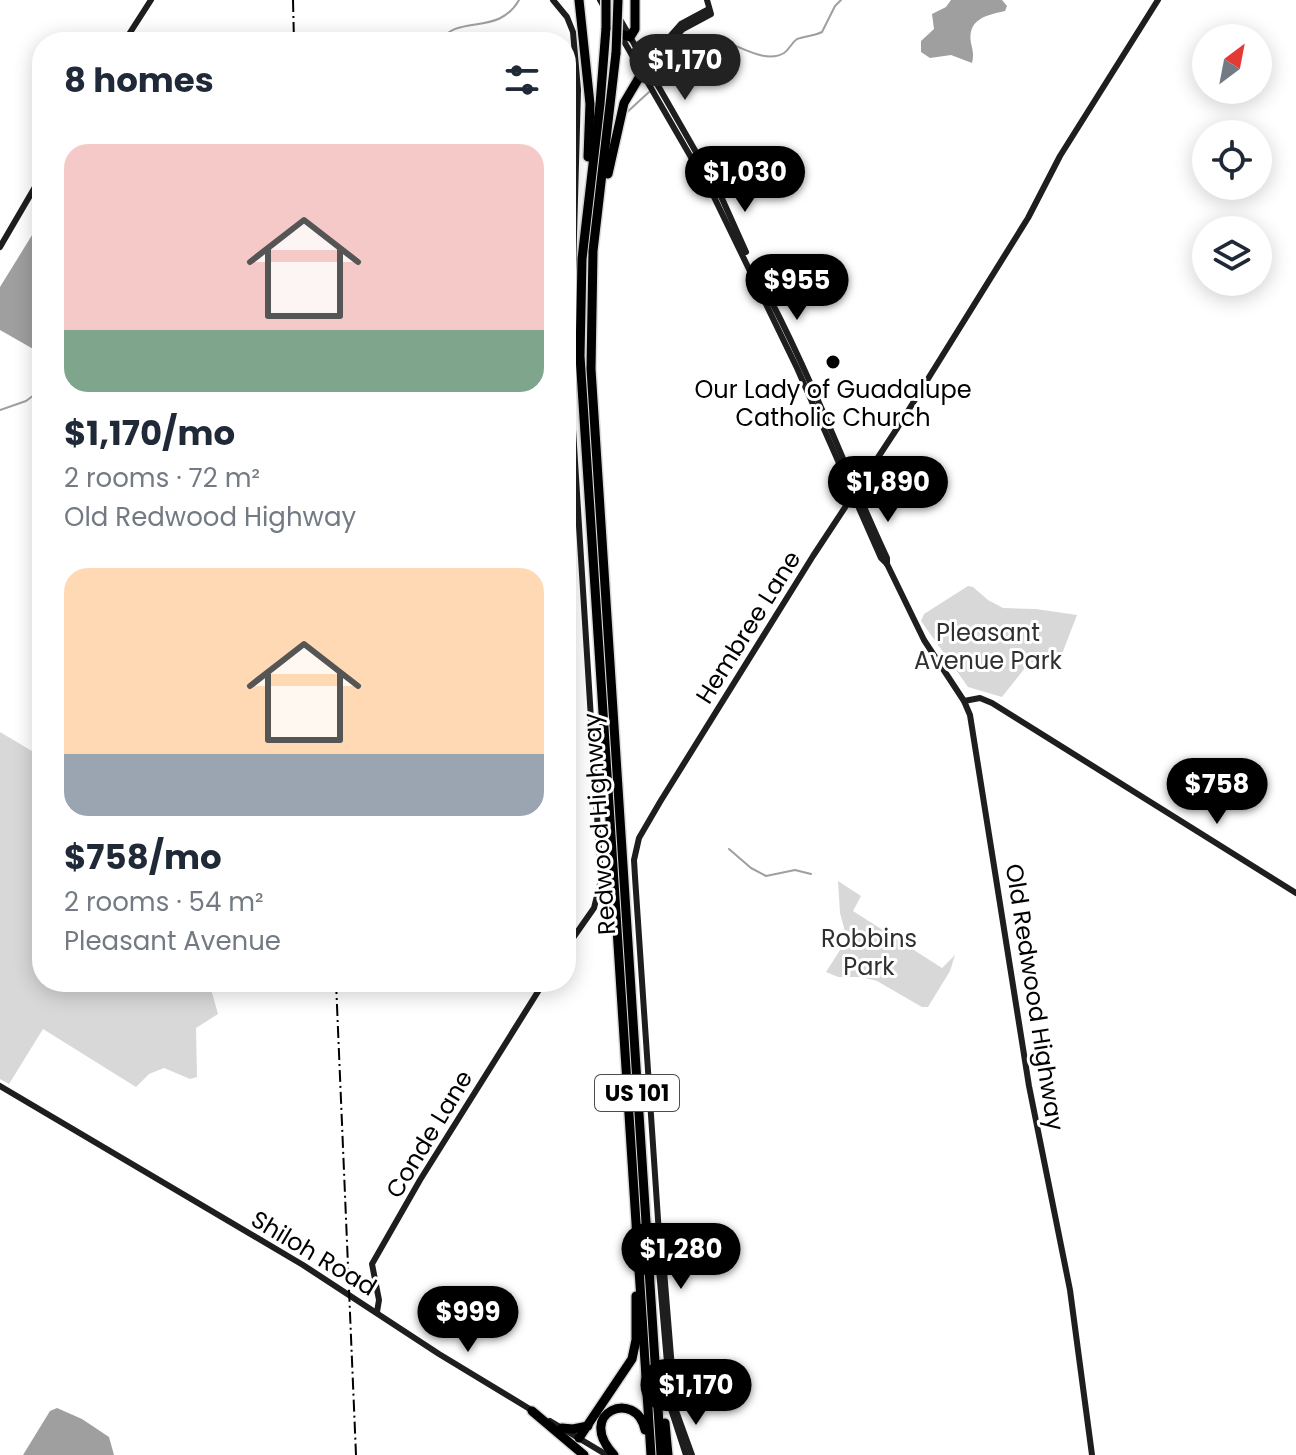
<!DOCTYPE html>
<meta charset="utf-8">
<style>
:root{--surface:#fff;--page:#f2f2f3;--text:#1f2937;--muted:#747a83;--accent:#000}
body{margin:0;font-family:Poppins,sans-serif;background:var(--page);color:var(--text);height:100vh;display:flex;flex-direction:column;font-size:30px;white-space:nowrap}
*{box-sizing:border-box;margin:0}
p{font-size:26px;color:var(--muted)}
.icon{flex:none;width:44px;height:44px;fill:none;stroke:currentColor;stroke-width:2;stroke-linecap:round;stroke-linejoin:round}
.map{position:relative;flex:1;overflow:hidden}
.drawer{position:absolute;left:32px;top:32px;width:544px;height:960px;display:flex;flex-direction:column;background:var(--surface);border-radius:32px;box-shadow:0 4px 20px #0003}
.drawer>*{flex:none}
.needle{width:52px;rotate:32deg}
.fabs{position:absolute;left:1192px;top:24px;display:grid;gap:16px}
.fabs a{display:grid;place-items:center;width:80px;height:80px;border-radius:50%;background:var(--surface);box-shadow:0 4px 20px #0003;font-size:40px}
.price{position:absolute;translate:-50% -68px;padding:0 18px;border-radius:28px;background:var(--accent);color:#fff;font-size:26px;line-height:52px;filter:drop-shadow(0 2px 4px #0008)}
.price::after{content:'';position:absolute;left:50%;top:48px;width:24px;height:18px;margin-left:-12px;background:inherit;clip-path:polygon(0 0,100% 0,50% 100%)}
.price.on{background:#222;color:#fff}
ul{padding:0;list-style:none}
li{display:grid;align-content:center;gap:16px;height:424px;padding:0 32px}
li span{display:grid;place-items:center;height:248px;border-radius:24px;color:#555}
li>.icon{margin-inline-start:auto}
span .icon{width:144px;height:144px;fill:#fffc;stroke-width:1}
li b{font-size:34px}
h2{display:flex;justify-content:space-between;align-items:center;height:96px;padding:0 32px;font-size:34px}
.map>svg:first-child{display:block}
.green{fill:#d8d8d8}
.water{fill:#9f9f9f}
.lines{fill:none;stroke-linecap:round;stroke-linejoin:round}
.stream{stroke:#9f9f9f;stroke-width:2}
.highway-casing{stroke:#dbdbdb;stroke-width:12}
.secondary{stroke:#1e1e1e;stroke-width:6}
.highway{stroke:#000;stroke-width:9}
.rail{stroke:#000;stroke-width:2;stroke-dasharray:12 4 2 4;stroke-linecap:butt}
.highway-bridge-casing{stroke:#dbdbdb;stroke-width:12;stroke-linecap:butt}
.highway-bridge{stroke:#000;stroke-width:9}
.poi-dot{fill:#000;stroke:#fff;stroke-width:3}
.labels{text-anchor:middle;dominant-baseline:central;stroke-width:6;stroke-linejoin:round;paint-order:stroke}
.shield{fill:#fff;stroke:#4c4c4c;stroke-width:2}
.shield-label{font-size:22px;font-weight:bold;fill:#000}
.poi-label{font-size:24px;fill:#000;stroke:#fff}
.street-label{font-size:24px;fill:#000;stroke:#fff}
.park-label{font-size:24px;fill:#2f2f2f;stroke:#fff}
</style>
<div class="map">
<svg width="1296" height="1455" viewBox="0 0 1296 1455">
<rect width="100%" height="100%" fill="#fff"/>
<g class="green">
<path d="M968 586 973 587 988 600 1003 608 1036 609 1077 615 1060 659 1029 663 1002 697 968 687 921 621 924 614Z"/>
<path d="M0 732 42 757V982H209L218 1014 196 1028 197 1077 190 1079 164 1068 149 1074 136 1087 43 1029 9 1084 0 1079Z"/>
<path d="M838 881 861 896 853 911 942 968 955 955 950 971 928 1007H922L877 981 861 977H838L826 972 847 939 840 913Z"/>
</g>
<g class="water">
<path d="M951 0H1002L1007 6 1005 11C988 15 967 18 971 43 973 52 974 55 972 63L951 55 930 58 921 52V41L934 29 932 14 946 7Z"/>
<path d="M42 219V354L0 330V287Z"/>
<path d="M57 1408 82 1419 109 1437 114 1455H23L50 1411Z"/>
</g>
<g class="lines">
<g class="stream">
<path d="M439 42C458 13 498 37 519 0"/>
<path d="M661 82C669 78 677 79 685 75 700 69 706 53 716 42L723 41C740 46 766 64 784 53 790 49 791 43 797 39 805 36 814 36 822 32L835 6 841 0"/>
<path d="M624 115 649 92"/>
<path d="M566 135 571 133"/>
<path d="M0 410 26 401 42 389"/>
<path d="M566 485 570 483 573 525"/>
<path d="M729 849 751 868 766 876 795 870 811 874"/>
</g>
<defs>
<g id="highway">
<path d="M579 0 590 104 588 157"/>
<path d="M606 28 600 104 582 259 580 356 651 1455"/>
<path d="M621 34 630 37 635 29V0"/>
<path d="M616 53 593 251 591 369 661 1455"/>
<path d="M608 174 624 103 643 71"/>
<path d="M532 1411 584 1455"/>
<path d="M665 1423 668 1455"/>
<path d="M562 1428 573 1429 588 1426"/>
<path d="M579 1438 632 1359 636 1340V1296"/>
<path d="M614 1455C574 1412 637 1388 645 1430"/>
</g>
</defs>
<use href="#highway" class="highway-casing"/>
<g class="secondary">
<path d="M553 0 567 17 573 32 578 90 570 381 601 880 594 908 566 948"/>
<path d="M600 0 714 197 797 368 881 558 887 564 924 640 964 701 970 715 1029 1086 1070 1290 1092 1455"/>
<path d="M609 0 720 194 746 252"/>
<path d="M124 42 151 0"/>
<path d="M650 63V59L681 24 709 9"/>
<path d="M646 68 683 29 711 14 707 0"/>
<path d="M0 247 42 175"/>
<path d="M756 273C807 364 843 464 887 558V564"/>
<path d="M964 701 980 698 992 703 1296 893"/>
<path d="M0 1086 303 1265 439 1354 533 1411"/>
<path d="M660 1254 663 1258 673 1381"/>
<path d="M377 1312 379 1300 372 1264 420 1180 544 982"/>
<path d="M675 1408 692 1455"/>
<path d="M550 1421 607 1455"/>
<path d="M686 1455 671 1409 658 1258 660 1249 635 877 634 860 639 838 660 802 813 556 898 427 1028 218 1060 156 1158 0"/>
</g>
<use href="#highway" class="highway"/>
<g class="rail">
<path d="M293 0 294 42"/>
<path d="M336 982 356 1455"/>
</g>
<defs>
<g id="highway-bridge">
<path d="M606 28V0"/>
<path d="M616 53 618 0"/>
</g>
</defs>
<use href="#highway-bridge" class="highway-bridge-casing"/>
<use href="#highway-bridge" class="highway-bridge"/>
</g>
<circle class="poi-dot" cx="833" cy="362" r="8"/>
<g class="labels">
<rect class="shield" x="595" y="1075" width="84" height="36" rx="6"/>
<g class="shield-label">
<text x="637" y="1093">US 101</text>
</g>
<g class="poi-label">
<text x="833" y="389">Our Lady of Guadalupe<tspan x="833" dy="28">Catholic Church</tspan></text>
</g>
<g class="street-label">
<text transform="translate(748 627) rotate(-58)">Hembree Lane</text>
<text transform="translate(599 824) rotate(-94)">Redwood Highway</text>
<text transform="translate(1035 997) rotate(81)">Old Redwood Highway</text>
<text transform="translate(429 1134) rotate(-59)">Conde Lane</text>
<text transform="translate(314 1253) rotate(31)">Shiloh Road</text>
</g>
<g class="park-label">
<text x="988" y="632">Pleasant<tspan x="988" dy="28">Avenue Park</tspan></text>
<text x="869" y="938">Robbins<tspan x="869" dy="28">Park</tspan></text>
</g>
</g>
</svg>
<div class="fabs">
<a><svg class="needle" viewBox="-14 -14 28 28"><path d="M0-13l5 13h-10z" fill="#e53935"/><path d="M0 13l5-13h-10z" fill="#747a83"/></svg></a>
<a><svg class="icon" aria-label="locate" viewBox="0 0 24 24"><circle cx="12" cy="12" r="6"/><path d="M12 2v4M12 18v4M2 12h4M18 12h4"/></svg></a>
<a><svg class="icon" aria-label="layers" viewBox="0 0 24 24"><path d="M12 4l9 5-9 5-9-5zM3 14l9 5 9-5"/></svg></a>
</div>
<b class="price on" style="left:685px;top:102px">$1,170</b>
<b class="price" style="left:745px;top:214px">$1,030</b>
<b class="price" style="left:797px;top:322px">$955</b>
<b class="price" style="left:888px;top:524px">$1,890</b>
<b class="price" style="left:1217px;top:826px">$758</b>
<b class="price" style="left:681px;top:1291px">$1,280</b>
<b class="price" style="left:468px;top:1354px">$999</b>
<b class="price" style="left:696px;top:1427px">$1,170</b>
<section class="drawer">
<h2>8 homes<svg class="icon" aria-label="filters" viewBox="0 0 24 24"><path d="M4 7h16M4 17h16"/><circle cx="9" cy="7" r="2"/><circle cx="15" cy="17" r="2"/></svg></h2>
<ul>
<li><span style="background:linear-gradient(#f6c9c9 75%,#7fa58c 0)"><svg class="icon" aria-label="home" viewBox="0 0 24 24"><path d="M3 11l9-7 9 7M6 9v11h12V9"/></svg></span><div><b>$1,170/mo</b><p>2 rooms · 72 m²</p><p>Old Redwood Highway</p></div></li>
<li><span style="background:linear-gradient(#ffd9b3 75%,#9aa5b1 0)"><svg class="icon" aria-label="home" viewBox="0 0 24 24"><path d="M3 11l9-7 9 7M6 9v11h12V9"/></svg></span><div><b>$758/mo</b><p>2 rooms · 54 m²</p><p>Pleasant Avenue</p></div></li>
</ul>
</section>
</div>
